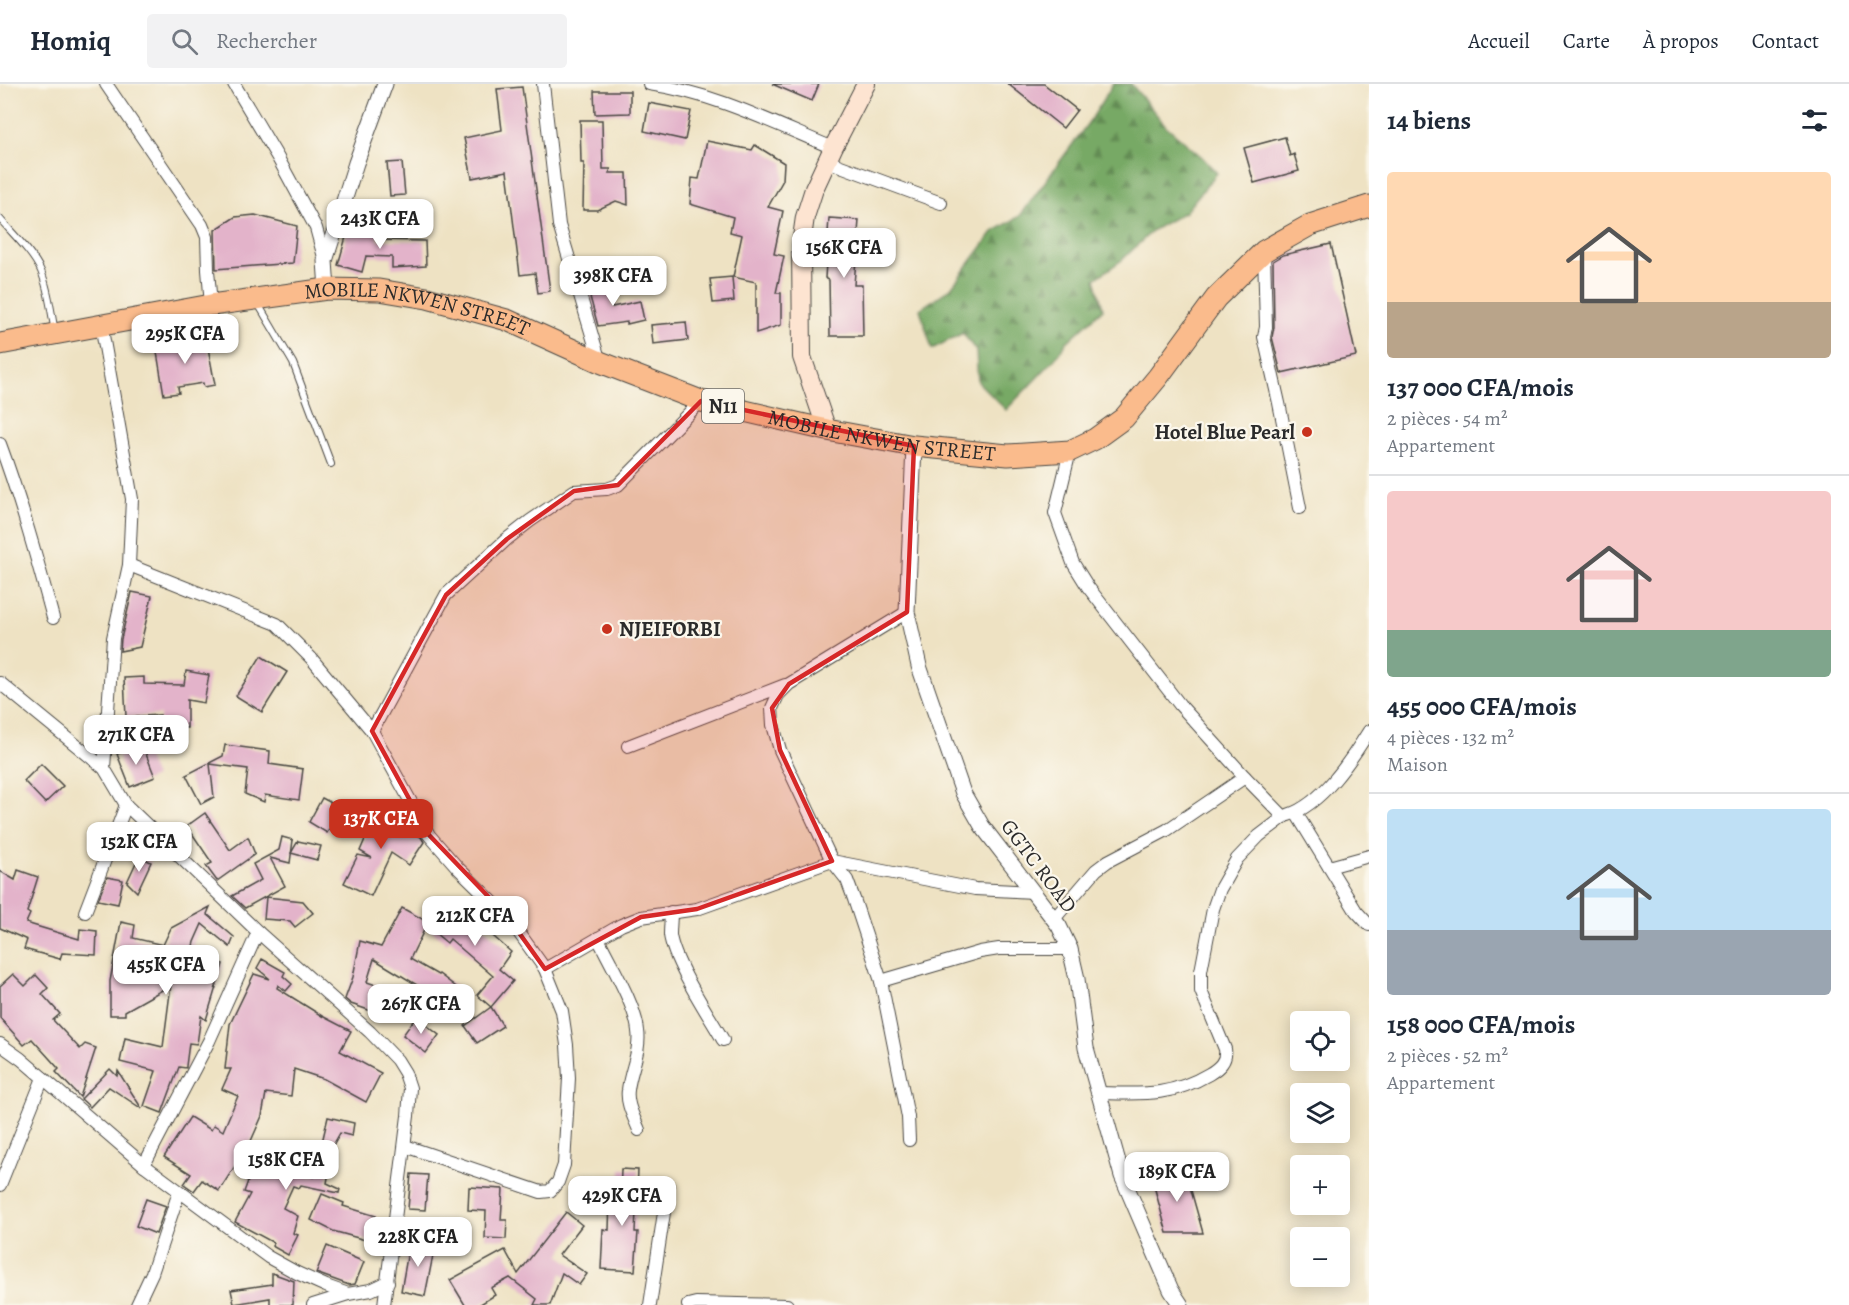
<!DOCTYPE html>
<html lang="fr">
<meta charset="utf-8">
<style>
:root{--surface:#fff;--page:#f2f2f3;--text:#1f2937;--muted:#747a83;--line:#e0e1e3;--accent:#c8321e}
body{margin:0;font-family:Alegreya,serif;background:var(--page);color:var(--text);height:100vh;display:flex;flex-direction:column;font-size:22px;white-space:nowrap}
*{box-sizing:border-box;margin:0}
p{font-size:20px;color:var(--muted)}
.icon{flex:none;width:33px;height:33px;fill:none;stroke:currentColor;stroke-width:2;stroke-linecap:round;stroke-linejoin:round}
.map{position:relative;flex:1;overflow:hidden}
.sheet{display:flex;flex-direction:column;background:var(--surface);width:480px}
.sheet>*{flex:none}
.fabs{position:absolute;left:1290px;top:927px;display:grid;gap:12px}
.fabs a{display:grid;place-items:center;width:60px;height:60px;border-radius:6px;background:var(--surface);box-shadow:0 3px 15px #0003;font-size:30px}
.price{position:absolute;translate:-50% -51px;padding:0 14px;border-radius:12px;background:#fff;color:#222;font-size:20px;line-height:39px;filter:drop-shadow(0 2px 3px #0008)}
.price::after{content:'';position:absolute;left:50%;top:36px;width:18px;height:14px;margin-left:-9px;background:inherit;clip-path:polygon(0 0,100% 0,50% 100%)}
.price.active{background:var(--accent);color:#fff}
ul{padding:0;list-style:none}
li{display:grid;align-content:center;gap:12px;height:318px;padding:0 18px}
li+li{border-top:2px solid var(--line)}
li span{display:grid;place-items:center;height:186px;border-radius:6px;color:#555}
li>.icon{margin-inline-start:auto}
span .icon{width:108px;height:108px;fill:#fffc;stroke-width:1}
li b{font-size:26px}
h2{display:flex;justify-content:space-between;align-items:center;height:72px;padding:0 18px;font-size:26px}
header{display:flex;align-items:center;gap:36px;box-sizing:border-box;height:84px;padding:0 30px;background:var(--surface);border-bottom:2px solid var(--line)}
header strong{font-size:28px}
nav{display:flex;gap:33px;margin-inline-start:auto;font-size:21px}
.search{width:420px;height:54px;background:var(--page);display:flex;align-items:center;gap:15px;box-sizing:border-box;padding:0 21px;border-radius:6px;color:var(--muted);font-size:22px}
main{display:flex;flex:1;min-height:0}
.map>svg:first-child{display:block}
.forest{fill:url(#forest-firs);stroke:#516a48;stroke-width:1.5}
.building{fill:#e3b3ca}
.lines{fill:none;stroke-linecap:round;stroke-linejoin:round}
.service-casing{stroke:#484642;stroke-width:8}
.minor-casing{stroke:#484642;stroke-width:14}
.tertiary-casing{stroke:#484642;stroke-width:17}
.secondary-casing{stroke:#484642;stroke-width:20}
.trunk-casing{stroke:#484642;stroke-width:23}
.service{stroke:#fff;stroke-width:6}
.minor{stroke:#fff;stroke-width:12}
.tertiary{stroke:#fff;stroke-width:15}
.secondary{stroke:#fde4d1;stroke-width:18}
.trunk{stroke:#fabb8c;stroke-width:21}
.marked{fill:#d62828;fill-opacity:0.2;stroke:#d62828;stroke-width:4.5;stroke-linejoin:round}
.poi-dot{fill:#c8321e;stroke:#fbf7ec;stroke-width:2}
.labels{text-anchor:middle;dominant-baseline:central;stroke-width:4.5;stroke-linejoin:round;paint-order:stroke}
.shield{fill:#fbf7ec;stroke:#696865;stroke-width:1.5}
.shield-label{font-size:20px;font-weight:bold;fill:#2b2b2b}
.street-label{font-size:21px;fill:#2b2b2b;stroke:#fbf7ec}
.poi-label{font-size:21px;font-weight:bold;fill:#2b2b2b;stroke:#fbf7ec;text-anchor:end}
</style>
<header>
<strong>Homiq</strong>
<div class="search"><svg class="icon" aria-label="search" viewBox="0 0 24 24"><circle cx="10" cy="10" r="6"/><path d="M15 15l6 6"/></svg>Rechercher</div>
<nav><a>Accueil</a><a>Carte</a><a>À propos</a><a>Contact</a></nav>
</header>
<main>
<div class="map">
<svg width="1369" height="1221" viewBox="0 0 1369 1221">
<defs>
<pattern id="forest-firs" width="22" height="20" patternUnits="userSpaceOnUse" patternTransform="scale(1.5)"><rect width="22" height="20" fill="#77a965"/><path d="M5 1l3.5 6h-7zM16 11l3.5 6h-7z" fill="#628a53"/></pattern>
</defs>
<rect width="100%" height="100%" fill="#fbf7ec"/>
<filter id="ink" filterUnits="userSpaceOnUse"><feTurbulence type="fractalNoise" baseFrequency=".0167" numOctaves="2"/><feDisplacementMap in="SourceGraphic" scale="12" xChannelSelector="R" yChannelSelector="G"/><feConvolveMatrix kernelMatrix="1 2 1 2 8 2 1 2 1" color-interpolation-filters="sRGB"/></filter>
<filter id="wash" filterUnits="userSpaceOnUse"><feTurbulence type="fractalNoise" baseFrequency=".008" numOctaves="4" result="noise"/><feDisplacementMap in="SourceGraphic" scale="24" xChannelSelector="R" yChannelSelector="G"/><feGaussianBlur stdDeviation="1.35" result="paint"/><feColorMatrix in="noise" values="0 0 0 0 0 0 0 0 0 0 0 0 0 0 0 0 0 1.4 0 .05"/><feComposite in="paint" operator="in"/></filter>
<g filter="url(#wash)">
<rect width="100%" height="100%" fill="#eee2c3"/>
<path class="forest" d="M1113 0H1131L1166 42 1202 73 1217 89 1185 128 1153 146 1122 176 1095 195 1103 225 1066 259 1054 276 1006 326 978 298 976 267 963 249 932 265 920 225 951 204 993 148 1020 132 1094 31Z"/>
<g id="blocks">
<g class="building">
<path d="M772 0H819L812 17Z"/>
<path d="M1008 0H1044L1077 26 1063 44Z"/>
<path d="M522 3 550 207 538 209 535 189 520 191 507 87 472 94 464 54 502 46 497 5Z"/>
<path d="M594 7H630V29L595 30Z"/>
<path d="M649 19 691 27 685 56 644 47Z"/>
<path d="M580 36H602L603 85H611L609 89H627L628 121 616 117 597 126H583L584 79H581Z"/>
<path d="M1285 53 1290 72 1294 70 1299 87 1254 99 1244 64Z"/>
<path d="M707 57 752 66 755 61 784 79 783 96 768 123 783 127 774 170 784 172 776 209H781V241L756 249V198L733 193 742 151 730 148 733 133 690 120 692 94 699 95Z"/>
<path d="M402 78 405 111 390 112 387 79Z"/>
<path d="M255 131 297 142 293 179 216 185 215 146 235 133Z"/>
<path d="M829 134 859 136 854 201H862L863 252H830L829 196 825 194Z"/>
<path d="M350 139 378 147V156L425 157 426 182 392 184V173L366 172 362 188 338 181Z"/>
<path d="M1331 160 1356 272 1281 289 1272 253 1274 243 1273 177 1283 171Z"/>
<path d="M732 193 734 217 713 219 710 195Z"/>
<path d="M610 199 612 223 640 217 644 236 627 240V238L598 242 587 202Z"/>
<path d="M686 238 688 256 653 260 651 241Z"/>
<path d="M206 253 215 301 204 303 203 299 178 303 179 309 164 311 156 262Z"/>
<path d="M132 508 152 512 140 563 120 567 121 555Z"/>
<path d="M261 572 287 588 262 628 236 612Z"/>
<path d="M186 587 209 591 204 619 187 616V644H159L160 631 126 633 124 594 144 593V600L184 601Z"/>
<path d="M142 660 155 693 130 703 117 670Z"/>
<path d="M225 661 270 667 269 680 303 685 299 716 265 711 264 718 245 710 248 685 210 680 214 713 201 720 186 691 223 672Z"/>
<path d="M41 680 63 702 45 719 24 697Z"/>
<path d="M322 714 341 724 327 749 309 738Z"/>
<path d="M375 724 421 753 424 758 409 781 391 769 371 812 344 799 358 771 372 774 360 767 366 753 359 748Z"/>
<path d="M205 729 230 766 248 753 255 770 217 797 206 782 212 779 187 742Z"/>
<path d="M282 753 293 756 290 779 270 774 285 802 245 824 232 812 261 796 253 780 279 766Z"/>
<path d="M298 757 321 762 317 776 291 769Z"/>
<path d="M139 772 151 778 137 808 127 798Z"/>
<path d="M18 786 38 793 27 828 30 830 26 839 79 855 80 845 97 847 96 871 62 869 60 875 24 865 27 856 0 844V787L15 796Z"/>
<path d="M107 793 123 796 118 820 98 816Z"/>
<path d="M266 813 303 817 313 829 295 843 290 837 264 835Z"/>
<path d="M452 816 462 824 468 822 481 836 477 838 511 868 499 885 513 897 491 923 477 911 493 892 450 855 447 859 429 844Z"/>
<path d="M210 823 207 830 234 853 230 863 202 840 194 858 191 870 223 880 206 936 201 932 197 960 189 959 186 982V984L179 983 162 1029 144 1022 156 987 120 978 125 954 163 963 171 901 125 927V931H110V897L121 838 135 841 133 854 163 861 171 844Z"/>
<path d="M402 824 428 838 410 875 438 891 439 890 468 912 458 926 374 875 367 898 394 907 386 932 351 920 345 915 353 893 360 857 381 863Z"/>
<path d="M262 875 285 888 283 892 292 900 286 907 278 901 277 904 322 932 351 947 340 967 381 989 366 1018 324 995 294 985 291 1012 266 1009 262 1032 251 1057 219 1107 202 1096 194 1107 184 1100 191 1090 164 1073 190 1033 211 1046 214 1041 223 1047 238 1012 222 1005 231 985H225L230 940 254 890 270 895 257 884Z"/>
<path d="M13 890 25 902 36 891 48 904 42 910 60 930 53 936 80 965 85 960 96 964 80 1013 56 988 59 985 32 955 24 961 0 934V902Z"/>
<path d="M491 923 503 942 477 959 465 942Z"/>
<path d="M416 933 439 951 426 969 403 951Z"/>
<path d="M110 985 117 992 118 987 142 1025 109 1003 90 1023 81 1015Z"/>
<path d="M328 1033 354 1039 352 1052 340 1049 328 1070 332 1072 327 1099 340 1105 339 1109 301 1101 299 1104 293 1102 283 1124 298 1132 293 1149 298 1151 288 1171 272 1162 274 1159 235 1138 250 1110 244 1108 251 1089 256 1091 265 1071 313 1093 318 1066 320 1067Z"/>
<path d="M621 1085 638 1086 635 1148H638L635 1187 601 1185 603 1145 609 1146 610 1113 620 1114Z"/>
<path d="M1185 1085 1203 1149H1167L1151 1091Z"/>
<path d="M411 1090 428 1091 425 1126 408 1125Z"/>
<path d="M469 1103 503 1105 501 1136H507L506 1155 485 1154 486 1127 468 1126Z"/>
<path d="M322 1110 344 1119 343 1122 376 1132 369 1157 333 1147 311 1136Z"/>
<path d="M146 1115 166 1122 156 1150 136 1142Z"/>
<path d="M566 1128 582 1141 559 1171 587 1190 579 1201 562 1189 550 1221H534L537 1215 510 1194 491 1204 495 1211 479 1221H465L450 1196 505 1166 518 1190Z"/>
<path d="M410 1156 435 1161 425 1212 401 1207Z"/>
<path d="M327 1162 364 1178 355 1200 349 1201 316 1189Z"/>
<path d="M272 1189 294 1197 293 1221H270V1214L234 1220 231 1206 272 1200Z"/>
</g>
</g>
</g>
<g filter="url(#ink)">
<use href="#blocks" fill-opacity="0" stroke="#484642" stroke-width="1.5"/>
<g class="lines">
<defs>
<g id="service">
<path d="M0 135C13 150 33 169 41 187 49 206 51 228 55 248"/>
<path d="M257 218 293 279 331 380"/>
</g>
<g id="minor">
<path d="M106 0 202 141 207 153 208 186 211 221"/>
<path d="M234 0 278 74 316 144 325 177"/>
<path d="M543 0 559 141 600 278"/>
<path d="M649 0C714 9 773 39 833 64"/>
<path d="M827 77 941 119"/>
<path d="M1264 167 1266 243 1264 253 1279 319 1300 424"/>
<path d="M101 240 132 415 129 481 113 554 104 684"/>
<path d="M0 360C21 417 37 475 53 534"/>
<path d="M1070 367 1055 429 1073 479 1088 503 1180 621 1245 693 1284 733 1259 752 1237 775 1220 805 1213 825 1201 887V907L1225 965C1227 977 1219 984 1209 990 1170 1013 1142 1010 1098 1009"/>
<path d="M129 481 277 540 311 574 372 647 429 751 458 784 507 832 545 885 562 927 567 961 569 994 564 1081 558 1098 550 1107 541 1108 405 1062"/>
<path d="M907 528 789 600 778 611 772 624 773 641 780 666 832 777 847 796 854 815 881 897 908 1033 909 1056"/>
<path d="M0 599 104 684 126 721 258 848 370 948 397 976 405 989 410 1004 408 1032 384 1221"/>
<path d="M372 647 446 511 507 455 530 437 574 407 607 405 618 401 701 317"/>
<path d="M628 662 785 601"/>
<path d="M1296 729 1356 827 1369 841"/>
<path d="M1288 731C1322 720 1351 676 1369 647"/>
<path d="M1329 783 1369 772"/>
<path d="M85 828 126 721"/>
<path d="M671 828C671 835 670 844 670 851 674 879 708 930 723 956"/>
<path d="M1054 835 1096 786 1108 777 1167 746 1245 693"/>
<path d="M598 854C610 879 636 922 638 947 641 967 630 987 628 1006 626 1020 634 1033 639 1046"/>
<path d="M545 885 621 841 641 833 697 825 832 777 975 805 1034 808"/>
<path d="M881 897 980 868 999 865H1070"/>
<path d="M0 960 21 975 144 1081 268 1173 297 1189 326 1202 348 1210 371 1206 388 1198"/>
<path d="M144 1081 209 957 258 848"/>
<path d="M0 1101 43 994"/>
<path d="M137 1221 152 1189 179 1108"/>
<path d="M313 1221 348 1210"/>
<path d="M650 1221 668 1102"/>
<path d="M688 1221 696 1219 787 1221"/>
</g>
<g id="tertiary">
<path d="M327 205 325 177 356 79 385 0"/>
<path d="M914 362 907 528 919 582 963 709 982 742 1059 842 1070 865 1077 895 1086 964 1122 1092 1171 1206 1181 1221"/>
</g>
<path id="secondary" d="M827 346 802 273 801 161 805 133 814 105 833 64 866 0"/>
<g id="trunk">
<path id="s1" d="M0 260 211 221 327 205 379 206 427 214 507 236 600 278 701 317 827 346 914 362 1008 371 1070 367 1095 355 1124 334 1158 293 1216 214 1264 167 1310 141 1369 122"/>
</g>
</defs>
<use href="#service" class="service-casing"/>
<use href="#minor" class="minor-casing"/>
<use href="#tertiary" class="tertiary-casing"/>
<use href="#secondary" class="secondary-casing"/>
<use href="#trunk" class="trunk-casing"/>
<use href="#service" class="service"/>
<use href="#minor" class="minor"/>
<use href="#tertiary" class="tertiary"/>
<use href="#secondary" class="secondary"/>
<use href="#trunk" class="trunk"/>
</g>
</g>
<path class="marked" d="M701 317 914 362 907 528 789 600 772 624 780 666 832 777 697 825 641 833 545 885 507 832 429 751 372 647 446 511 507 455 574 407 618 401Z"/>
<g class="poi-dot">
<circle cx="1307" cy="348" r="6"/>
<circle cx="607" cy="545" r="6"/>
</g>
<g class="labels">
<rect class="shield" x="702" y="305" width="42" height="34" rx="4.5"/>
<g class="shield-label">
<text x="723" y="322">N11</text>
</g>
<g class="street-label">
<text stroke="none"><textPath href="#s1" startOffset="424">MOBILE NKWEN STREET</textPath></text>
<text stroke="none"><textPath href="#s1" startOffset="910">MOBILE NKWEN STREET</textPath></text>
<text transform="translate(1039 782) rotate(53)">GGTC ROAD</text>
</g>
<g class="poi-label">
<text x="1295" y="348">Hotel Blue Pearl</text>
<text x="619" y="545" text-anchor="start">NJEIFORBI</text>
</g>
</g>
</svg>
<div class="fabs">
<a><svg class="icon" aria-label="locate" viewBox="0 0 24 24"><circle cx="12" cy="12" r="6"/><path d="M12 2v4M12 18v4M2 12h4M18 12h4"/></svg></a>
<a><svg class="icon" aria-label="layers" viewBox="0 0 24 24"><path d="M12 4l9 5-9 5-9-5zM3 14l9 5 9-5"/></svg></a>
<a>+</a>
<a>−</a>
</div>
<b class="price" style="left:380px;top:166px">243K CFA</b>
<b class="price" style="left:844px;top:195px">156K CFA</b>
<b class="price" style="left:613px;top:223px">398K CFA</b>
<b class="price" style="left:185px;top:281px">295K CFA</b>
<b class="price" style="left:136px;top:682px">271K CFA</b>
<b class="price active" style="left:381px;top:766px">137K CFA</b>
<b class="price" style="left:139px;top:789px">152K CFA</b>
<b class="price" style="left:475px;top:863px">212K CFA</b>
<b class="price" style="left:166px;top:912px">455K CFA</b>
<b class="price" style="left:421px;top:951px">267K CFA</b>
<b class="price" style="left:286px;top:1107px">158K CFA</b>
<b class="price" style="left:1177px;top:1119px">189K CFA</b>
<b class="price" style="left:622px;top:1143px">429K CFA</b>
<b class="price" style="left:418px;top:1184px">228K CFA</b>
</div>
<section class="sheet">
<h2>14 biens<svg class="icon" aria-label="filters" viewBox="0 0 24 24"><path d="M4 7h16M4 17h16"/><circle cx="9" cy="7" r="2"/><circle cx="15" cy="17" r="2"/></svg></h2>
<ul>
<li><span style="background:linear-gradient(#ffd9b3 70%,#b9a48a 0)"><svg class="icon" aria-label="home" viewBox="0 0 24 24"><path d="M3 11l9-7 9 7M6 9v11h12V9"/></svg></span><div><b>137 000 CFA/mois</b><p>2 pièces · 54 m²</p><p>Appartement</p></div></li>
<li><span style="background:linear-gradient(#f6c9c9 75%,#7fa58c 0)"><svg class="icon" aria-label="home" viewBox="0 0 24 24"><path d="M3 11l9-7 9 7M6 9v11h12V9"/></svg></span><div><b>455 000 CFA/mois</b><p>4 pièces · 132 m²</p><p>Maison</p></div></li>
<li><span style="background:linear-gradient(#bfe0f5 65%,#9aa5b1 0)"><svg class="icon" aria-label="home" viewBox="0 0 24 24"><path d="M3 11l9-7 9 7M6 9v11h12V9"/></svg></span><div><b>158 000 CFA/mois</b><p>2 pièces · 52 m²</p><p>Appartement</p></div></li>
</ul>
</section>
</main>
